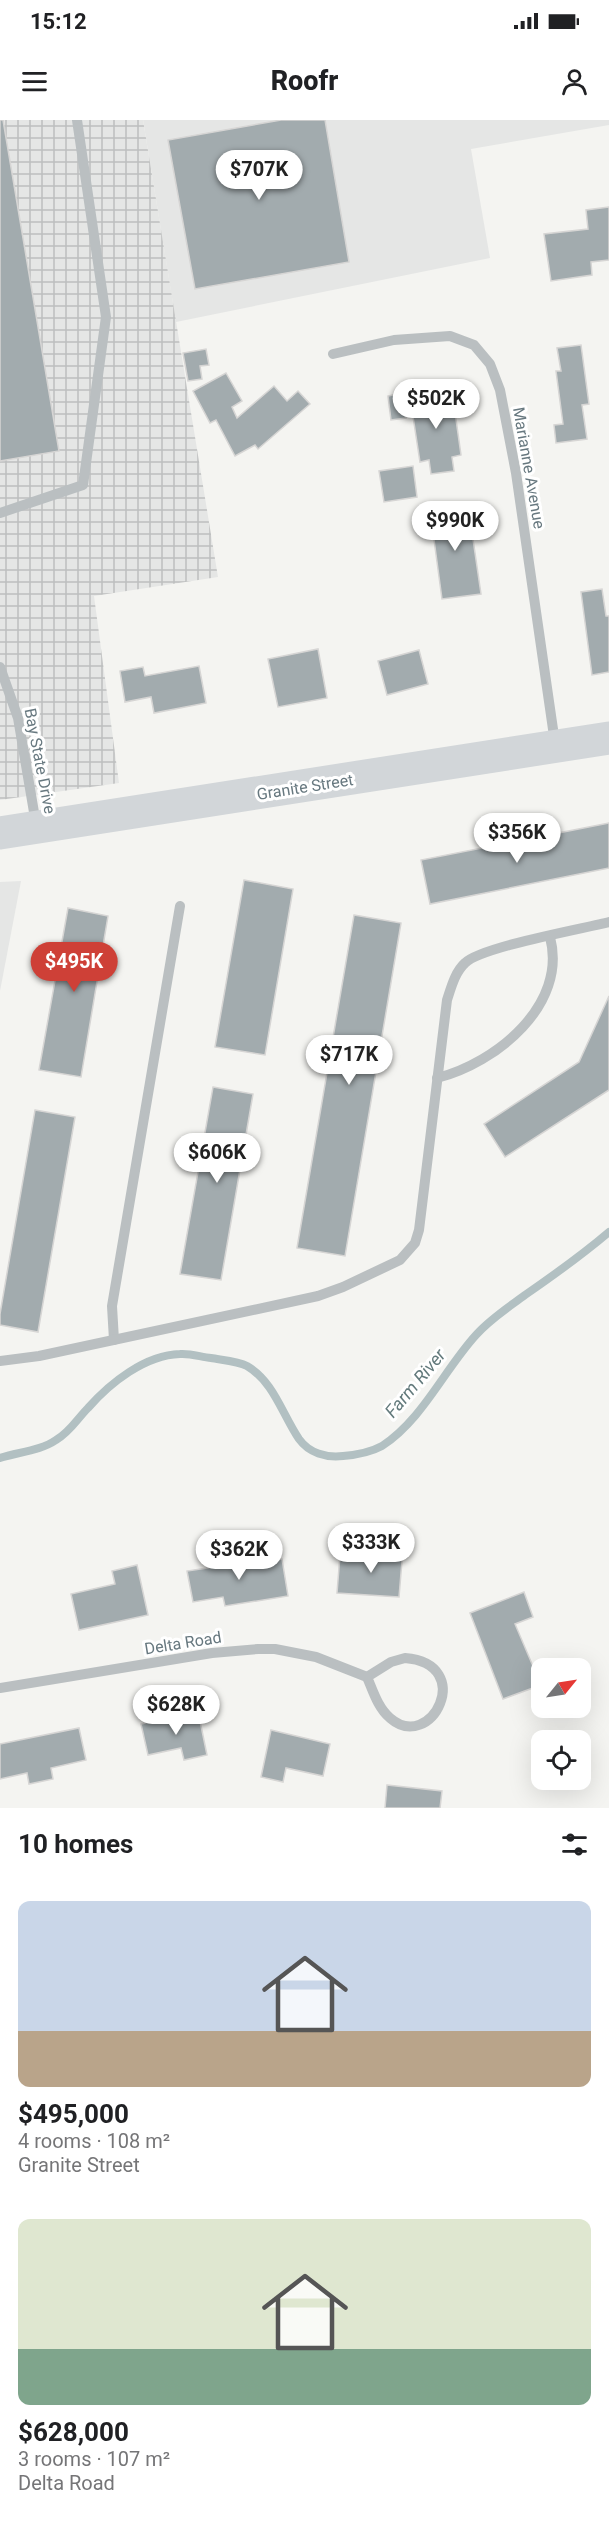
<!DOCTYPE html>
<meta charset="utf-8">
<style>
:root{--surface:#fff;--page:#f6f6f6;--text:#202124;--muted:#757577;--accent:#ce4037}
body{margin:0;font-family:Roboto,sans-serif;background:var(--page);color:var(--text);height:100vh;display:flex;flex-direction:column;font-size:22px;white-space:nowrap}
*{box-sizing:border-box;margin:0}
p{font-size:20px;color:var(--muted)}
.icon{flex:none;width:33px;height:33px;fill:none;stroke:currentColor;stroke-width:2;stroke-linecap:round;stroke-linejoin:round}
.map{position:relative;height:1688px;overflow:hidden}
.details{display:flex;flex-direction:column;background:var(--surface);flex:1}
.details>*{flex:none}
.needle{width:39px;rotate:60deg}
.controls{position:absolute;left:531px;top:1538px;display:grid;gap:12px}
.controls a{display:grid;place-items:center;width:60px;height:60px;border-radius:12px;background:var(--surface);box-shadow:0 6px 24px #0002;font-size:30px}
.price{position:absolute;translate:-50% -51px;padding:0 14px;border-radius:21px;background:#fff;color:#222;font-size:20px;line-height:39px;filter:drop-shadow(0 2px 3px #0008)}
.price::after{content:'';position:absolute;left:50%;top:36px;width:18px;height:14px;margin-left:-9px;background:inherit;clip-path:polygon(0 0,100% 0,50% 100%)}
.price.current{background:var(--accent);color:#fff}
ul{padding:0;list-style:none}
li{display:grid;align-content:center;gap:12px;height:318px;padding:0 18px}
li span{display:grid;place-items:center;height:186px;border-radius:12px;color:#555}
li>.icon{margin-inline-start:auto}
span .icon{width:108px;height:108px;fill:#fffc;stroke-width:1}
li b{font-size:26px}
h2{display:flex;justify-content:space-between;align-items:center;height:72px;padding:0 18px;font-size:26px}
.status{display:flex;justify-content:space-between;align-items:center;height:42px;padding:0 30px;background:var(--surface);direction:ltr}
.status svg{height:16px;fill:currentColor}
header{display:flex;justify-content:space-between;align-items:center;height:78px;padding:0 18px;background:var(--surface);font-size:27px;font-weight:800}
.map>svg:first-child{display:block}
.built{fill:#e5e6e5}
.industrial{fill:url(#industrial-grid)}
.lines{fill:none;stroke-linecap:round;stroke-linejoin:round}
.stream{stroke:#b2c0c2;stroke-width:8}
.building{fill:#a2abae;stroke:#d6d5d4;stroke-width:1.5}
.minor{stroke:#babfc1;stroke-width:10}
.major{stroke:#d2d6d9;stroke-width:33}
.labels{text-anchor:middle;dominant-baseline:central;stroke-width:6;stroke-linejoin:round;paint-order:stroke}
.street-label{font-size:16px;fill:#67787f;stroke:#fff}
.water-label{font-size:18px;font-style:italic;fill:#637a7c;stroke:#fff}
</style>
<div class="status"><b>15:12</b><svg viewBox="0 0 49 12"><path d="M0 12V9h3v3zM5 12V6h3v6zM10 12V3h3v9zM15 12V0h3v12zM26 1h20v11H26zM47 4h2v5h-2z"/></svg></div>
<header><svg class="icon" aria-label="menu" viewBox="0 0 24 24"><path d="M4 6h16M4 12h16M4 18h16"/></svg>Roofr<svg class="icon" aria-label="person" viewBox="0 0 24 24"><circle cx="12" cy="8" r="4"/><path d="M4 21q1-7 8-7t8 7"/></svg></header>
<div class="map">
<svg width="609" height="1688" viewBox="0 0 609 1688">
<defs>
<pattern id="industrial-grid" width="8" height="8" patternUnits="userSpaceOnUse" patternTransform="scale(1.5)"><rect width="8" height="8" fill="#e5e6e5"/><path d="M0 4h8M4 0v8" fill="none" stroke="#bdbfbf"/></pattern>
</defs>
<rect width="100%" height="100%" fill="#f4f4f1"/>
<g class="built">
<path d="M143 0H609V5L471 29 490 138 176 202Z"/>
<path d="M21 761 0 871V762Z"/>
</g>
<path class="industrial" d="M0 0H143L218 457 94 476 119 663 0 680Z"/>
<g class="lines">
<path class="stream" d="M0 1338C18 1332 40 1331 56 1320 70 1312 77 1299 88 1288 110 1263 145 1235 180 1234 190 1233 201 1237 211 1238 222 1240 238 1241 247 1246 274 1262 282 1294 299 1319 309 1333 326 1338 343 1336 355 1335 371 1332 382 1326 423 1299 444 1250 476 1215 490 1199 509 1187 525 1175 554 1155 582 1135 609 1112"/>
</g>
<g class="building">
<path d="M0 0H3L59 331 0 341Z"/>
<path d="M281 0H325L349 142 195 169 168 20Z"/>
<path d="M609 87V140L591 142 592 155 551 161 544 114 588 109 586 90Z"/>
<path d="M581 225 589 284 582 285 587 319 556 323 554 305 563 304 556 251H561L557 228Z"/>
<path d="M206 229 209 245 200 246 202 259 188 261 183 233Z"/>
<path d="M226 253 242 281 232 287 237 298 274 266 287 281 298 271 310 284 258 329 255 325 235 336 216 300 210 303 193 271Z"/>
<path d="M452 271 461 335 452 337 454 351 431 354 429 340 420 342 410 277Z"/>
<path d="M402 273 406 298 391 300 388 276Z"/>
<path d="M413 346 417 377 384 382 379 351Z"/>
<path d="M468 385 481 474 442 479 430 390Z"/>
<path d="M602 469 606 496H609V552L592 555 581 472Z"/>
<path d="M318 529 327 578 278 587 268 539Z"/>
<path d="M419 530 428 564 387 575 378 541Z"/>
<path d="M199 546 206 583 154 593 151 577 125 582 120 551 143 547 145 556Z"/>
<path d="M609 703V748L430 784 421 740Z"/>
<path d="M244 760 293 769 265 935 215 927Z"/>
<path d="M68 788 108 796 81 957 39 950Z"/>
<path d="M354 795 401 803 345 1136 297 1128Z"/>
<path d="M609 876V970L505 1037 484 1004 579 942Z"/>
<path d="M213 967 253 974 221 1160 180 1154Z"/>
<path d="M35 990 75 997 38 1212 0 1205V1194Z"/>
<path d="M381 1428 403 1429 399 1477 337 1473 340 1435 380 1438Z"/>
<path d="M242 1430 244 1445 282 1439 288 1476 225 1486 223 1477 193 1482 187 1451 220 1446 218 1434Z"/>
<path d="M137 1445 148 1495 79 1510 71 1474 115 1464 112 1451Z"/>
<path d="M524 1472 533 1497 515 1504 541 1565 503 1579 470 1493Z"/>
<path d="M198 1591 207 1635 184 1640 181 1628 148 1635 141 1604Z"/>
<path d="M79 1608 86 1640 51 1648 53 1659 29 1664 27 1653 0 1659V1624Z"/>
<path d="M271 1610 330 1624 323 1656 286 1648 283 1662 261 1657Z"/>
<path d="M387 1665 442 1671 440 1688H385Z"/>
</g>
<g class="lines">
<g class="minor">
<path d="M333 234 394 220 450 216 474 225 490 244 500 270 516 353 555 623"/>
<path d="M0 393 83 365 106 197 77 0"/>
<path d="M0 547 18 598 36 704"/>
<path d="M437 958C496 943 568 885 550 817"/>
<path d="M114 1220 112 1186 180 786"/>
<path d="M0 1241 39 1236 318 1176 343 1167 400 1140 415 1123 419 1110 447 880C451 868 455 852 465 843 481 827 581 809 609 802"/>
<path d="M405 1538C477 1544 431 1634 390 1598 378 1588 373 1571 367 1557L391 1542Z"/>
<path d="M0 1568 212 1533 258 1529H275L316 1537 367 1557"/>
</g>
<path class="major" d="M0 713 609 618"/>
</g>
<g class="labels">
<g class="street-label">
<text transform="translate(529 348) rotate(80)">Marianne Avenue</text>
<text transform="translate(40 641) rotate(79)">Bay State Drive</text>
<text transform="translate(305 667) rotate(-9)">Granite Street</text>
<text transform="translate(183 1523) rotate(-9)">Delta Road</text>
</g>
<g class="water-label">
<text transform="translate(415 1263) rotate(-50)">Farm River</text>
</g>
</g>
</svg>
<div class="controls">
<a><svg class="needle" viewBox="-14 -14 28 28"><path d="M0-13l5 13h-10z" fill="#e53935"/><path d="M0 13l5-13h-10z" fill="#757577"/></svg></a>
<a><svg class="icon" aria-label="locate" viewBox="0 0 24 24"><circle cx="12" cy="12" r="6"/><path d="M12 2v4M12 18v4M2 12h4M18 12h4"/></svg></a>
</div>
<b class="price" style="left:259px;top:81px">$707K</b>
<b class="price" style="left:436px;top:310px">$502K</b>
<b class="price" style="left:455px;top:432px">$990K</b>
<b class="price" style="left:517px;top:744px">$356K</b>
<b class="price current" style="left:74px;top:873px">$495K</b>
<b class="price" style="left:349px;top:966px">$717K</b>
<b class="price" style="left:217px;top:1064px">$606K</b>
<b class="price" style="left:371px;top:1454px">$333K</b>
<b class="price" style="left:239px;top:1461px">$362K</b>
<b class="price" style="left:176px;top:1616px">$628K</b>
</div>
<section class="details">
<h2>10 homes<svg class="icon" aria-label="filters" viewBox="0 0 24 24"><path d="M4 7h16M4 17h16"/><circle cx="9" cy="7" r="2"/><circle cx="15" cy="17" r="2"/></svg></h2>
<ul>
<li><span style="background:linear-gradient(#c9d6e8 70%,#b9a48a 0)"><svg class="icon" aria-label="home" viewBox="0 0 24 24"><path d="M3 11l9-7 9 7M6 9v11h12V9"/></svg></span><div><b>$495,000</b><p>4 rooms · 108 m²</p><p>Granite Street</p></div></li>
<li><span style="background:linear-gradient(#dfe7d0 70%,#7fa58c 0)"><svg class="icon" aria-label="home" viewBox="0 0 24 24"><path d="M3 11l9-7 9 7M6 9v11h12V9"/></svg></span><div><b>$628,000</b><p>3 rooms · 107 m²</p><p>Delta Road</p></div></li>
</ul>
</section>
